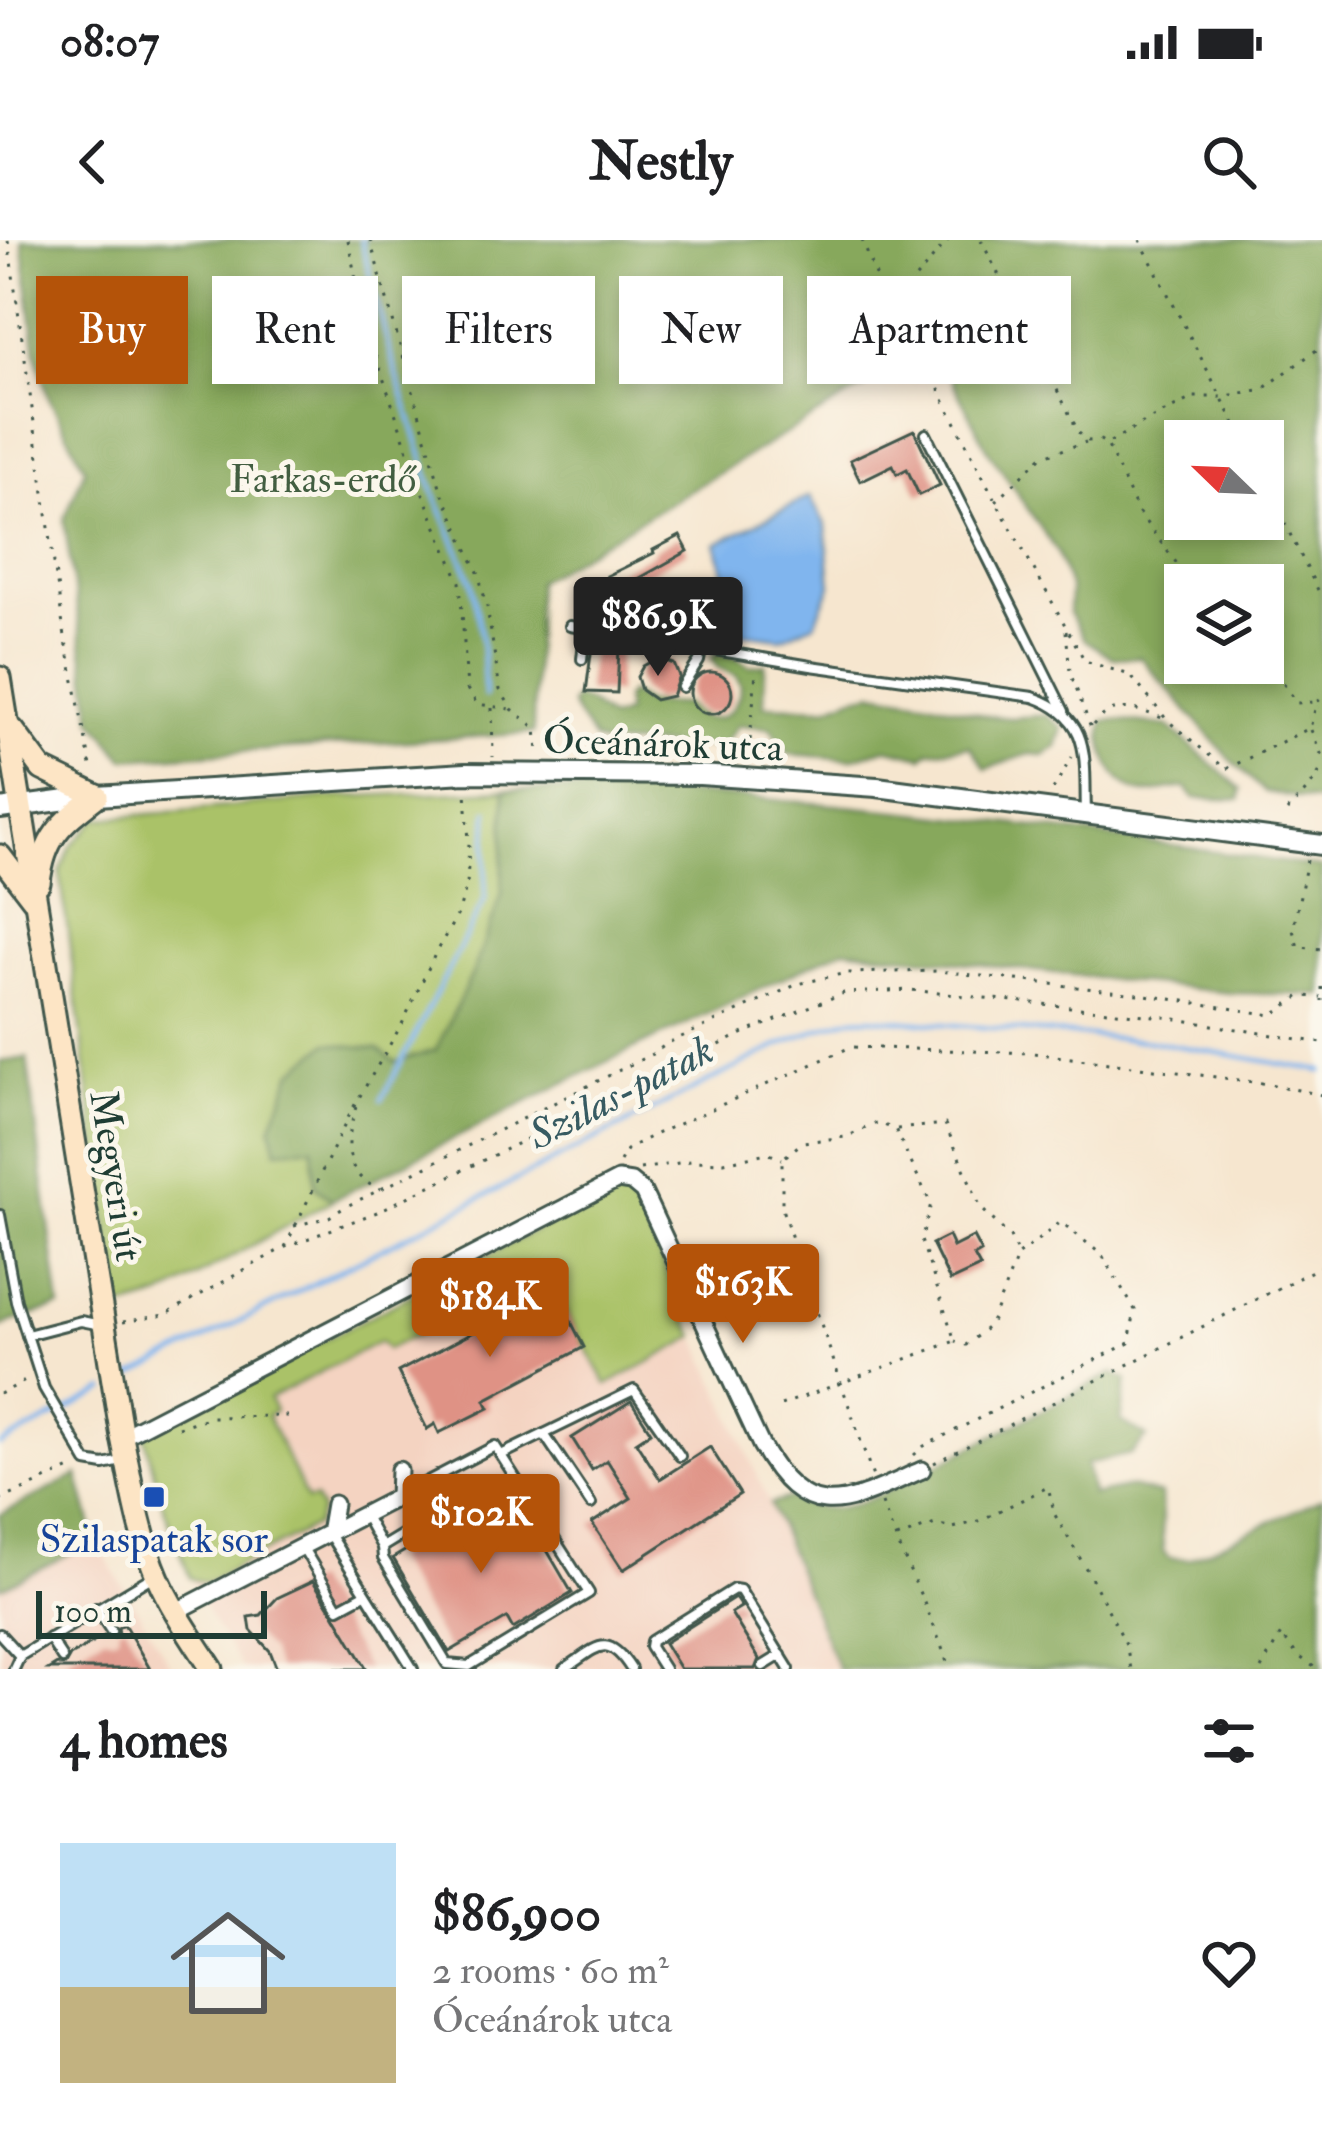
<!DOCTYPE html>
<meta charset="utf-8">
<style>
:root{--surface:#fff;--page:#f6f6f6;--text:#202124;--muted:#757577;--accent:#b45309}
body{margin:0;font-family:"IM FELL Double Pica",serif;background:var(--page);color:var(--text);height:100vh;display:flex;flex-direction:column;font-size:45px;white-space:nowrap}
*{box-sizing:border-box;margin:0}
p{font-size:39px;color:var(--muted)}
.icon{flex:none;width:66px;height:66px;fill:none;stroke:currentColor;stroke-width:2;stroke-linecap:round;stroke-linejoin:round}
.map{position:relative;height:1429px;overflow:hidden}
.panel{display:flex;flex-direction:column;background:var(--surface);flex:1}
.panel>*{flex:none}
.guide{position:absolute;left:36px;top:36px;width:1251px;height:108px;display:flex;gap:24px}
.needle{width:78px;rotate:293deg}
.fabs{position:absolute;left:1164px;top:180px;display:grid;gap:24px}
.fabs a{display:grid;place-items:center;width:120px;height:120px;border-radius:0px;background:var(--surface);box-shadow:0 6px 18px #0003;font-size:60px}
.scale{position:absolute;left:36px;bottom:30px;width:231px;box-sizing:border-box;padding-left:12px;border:6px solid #1f3d34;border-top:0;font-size:33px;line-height:42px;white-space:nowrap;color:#1f3d34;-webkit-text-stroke:9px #fbf7ec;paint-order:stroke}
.price{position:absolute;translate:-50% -102px;padding:0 27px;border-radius:12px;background:var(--accent);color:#fff;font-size:39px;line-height:78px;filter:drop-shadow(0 3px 6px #0008)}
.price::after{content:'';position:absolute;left:50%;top:72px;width:36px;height:27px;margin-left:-18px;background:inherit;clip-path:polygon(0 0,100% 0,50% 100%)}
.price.active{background:#222;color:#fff}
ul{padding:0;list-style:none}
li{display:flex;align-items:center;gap:36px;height:300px;padding:0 60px}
li span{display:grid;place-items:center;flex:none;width:336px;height:240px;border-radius:0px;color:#555}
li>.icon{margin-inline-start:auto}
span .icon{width:144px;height:144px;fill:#fffc;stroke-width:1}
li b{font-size:51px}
h2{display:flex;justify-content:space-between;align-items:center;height:144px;padding:0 60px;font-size:51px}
.tag{padding:0 42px;border-radius:0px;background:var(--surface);box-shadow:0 6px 18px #0003;font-size:42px;line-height:108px}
.tag.active{background:var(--accent);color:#fff}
.status{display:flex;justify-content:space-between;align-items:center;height:84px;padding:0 60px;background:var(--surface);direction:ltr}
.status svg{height:33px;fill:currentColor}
header{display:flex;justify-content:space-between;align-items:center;height:156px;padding:0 60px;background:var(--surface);font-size:54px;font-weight:700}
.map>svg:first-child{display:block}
.built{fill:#f4d3c1}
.green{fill:#aac267;stroke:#64804e;stroke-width:3}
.forest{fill:#87a85c;stroke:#537248;stroke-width:3;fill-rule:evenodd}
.water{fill:#80b5ee;stroke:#507991;stroke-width:3}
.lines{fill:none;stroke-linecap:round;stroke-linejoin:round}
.stream{stroke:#80b5ee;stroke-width:4.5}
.building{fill:#df9285}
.service-casing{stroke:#3f564b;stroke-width:14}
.minor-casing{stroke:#3f564b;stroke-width:21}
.tertiary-casing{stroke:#3f564b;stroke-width:24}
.secondary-casing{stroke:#3f564b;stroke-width:27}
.path{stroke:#3f564b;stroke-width:3;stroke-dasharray:3 9;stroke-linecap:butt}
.service{stroke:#fff;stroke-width:8}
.minor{stroke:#fff;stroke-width:15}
.tertiary{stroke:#fff;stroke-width:18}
.secondary{stroke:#fde5c5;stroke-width:21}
.transit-dot{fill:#1a4fb4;stroke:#fbf7ec;stroke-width:4.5}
.labels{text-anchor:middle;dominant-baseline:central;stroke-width:10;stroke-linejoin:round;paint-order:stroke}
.park-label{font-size:39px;fill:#425e41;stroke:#fbf7ec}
.street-label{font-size:39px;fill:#1f3d34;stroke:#fbf7ec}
.transit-label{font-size:39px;fill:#164399;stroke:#fbf7ec}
.water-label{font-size:42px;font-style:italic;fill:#375b62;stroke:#fbf7ec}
</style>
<div class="status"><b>08:07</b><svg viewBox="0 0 49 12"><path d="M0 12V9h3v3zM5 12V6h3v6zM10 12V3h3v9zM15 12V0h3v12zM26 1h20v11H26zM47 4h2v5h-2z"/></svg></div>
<header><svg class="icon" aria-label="back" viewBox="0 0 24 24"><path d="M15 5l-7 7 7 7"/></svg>Nestly<svg class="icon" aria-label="search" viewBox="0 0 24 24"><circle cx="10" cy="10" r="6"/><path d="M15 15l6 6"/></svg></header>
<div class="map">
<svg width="1322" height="1429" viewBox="0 0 1322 1429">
<rect width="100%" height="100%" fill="#fbf7ec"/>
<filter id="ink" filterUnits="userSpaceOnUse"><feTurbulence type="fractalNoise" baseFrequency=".00833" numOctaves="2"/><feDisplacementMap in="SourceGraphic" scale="24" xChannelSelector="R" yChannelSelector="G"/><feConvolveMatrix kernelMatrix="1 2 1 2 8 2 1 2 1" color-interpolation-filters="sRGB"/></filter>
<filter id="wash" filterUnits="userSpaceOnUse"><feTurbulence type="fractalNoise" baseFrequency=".004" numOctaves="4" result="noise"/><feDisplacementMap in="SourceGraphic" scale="48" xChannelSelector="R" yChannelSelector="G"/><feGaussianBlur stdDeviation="2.7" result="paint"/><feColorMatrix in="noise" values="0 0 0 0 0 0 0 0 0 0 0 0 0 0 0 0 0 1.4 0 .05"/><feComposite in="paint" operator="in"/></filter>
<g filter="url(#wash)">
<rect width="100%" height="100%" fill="#f6e6cf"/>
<g class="built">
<path d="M626 951 634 957 770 1264 838 1429H242L209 1375 181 1317 160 1257 144 1193Z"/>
<path d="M96 1301 173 1429H0V1348Z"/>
</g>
<g class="green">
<path d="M505 550 502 654 474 730 436 811 395 822 277 910 313 907 315 946 332 960 161 1057 118 1069 60 632 71 606 97 579 333 557Z"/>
<path d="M616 949 634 957 695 1097 607 1145 554 1050 514 1071 504 1054 387 1109 380 1101 269 1159 275 1171 267 1176 307 1260 314 1258 321 1270 316 1285 205 1343 190 1338 160 1257 144 1193Z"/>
</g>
<g class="forest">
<path d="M22 0H1322V562L1265 552 1229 518 1140 417 1113 418 1085 400 1069 373 1070 350 1057 312 988 210 934 106 537 341 533 493 125 519C112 506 106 492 93 480L64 280 85 228 48 156 36 114ZM1185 201H1263V279H1185ZM1185 345H1263V423H1185Z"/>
<path d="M716 414 734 416 750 426 765 424 764 465 826 467 854 456 875 452 929 461 987 476 1012 478 1046 475 1063 488 1057 507 1043 515 1029 514 986 529 970 506 929 511 923 517 885 508 851 519 789 514 770 488 738 485 722 506 603 504 593 500C587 486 576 478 571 464L575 458 588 462 610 479 626 474 625 458 629 453 647 463 685 464C708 490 736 480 741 446L736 436 717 427 711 419Z"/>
<path d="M1116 480 1168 486 1241 549 1240 560 1194 558 1186 548C1168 546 1156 556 1139 552 1113 545 1096 505 1104 481Z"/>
<path d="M594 549C839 558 1080 591 1322 628V755L1230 753 844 709 602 824 332 960 315 946 313 907 277 910 271 887 293 831 328 803 379 809 395 822 436 810 474 730 502 654 505 550Z"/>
<path d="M27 818 60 1067 10 1082 0 1088V822Z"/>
<path d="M1113 1133 1127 1140 1121 1181 1147 1197 1131 1214 1086 1224 1092 1255 1131 1247 1161 1255 1163 1311 1169 1318 1189 1319 1322 1258V1429H838L770 1264 790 1258C827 1275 843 1269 880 1255Z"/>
<path d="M78 1235 96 1301 0 1348V1275Z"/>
</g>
<path class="water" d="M810 256 826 286 831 346 815 383 781 398 742 393 716 304Z"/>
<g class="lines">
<g class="stream">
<path d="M361 0 390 113 434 253 472 342 482 401 485 456"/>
<path d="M382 859 485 659 488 571"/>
<path d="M121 1142 778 806 826 786 849 779 870 778 1150 801 1322 831"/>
<path d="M0 1205 106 1150"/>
</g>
</g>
<g id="blocks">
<g class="building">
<path d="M914 190 940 245 919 255 907 229 897 234 893 225 860 241 850 220Z"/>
<path d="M680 296 688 311 615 352 607 336 654 313 653 310Z"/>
<path d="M598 361 647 367 645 381 597 375Z"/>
<path d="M592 406 619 407 617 453 586 452Z"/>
<path d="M658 418 674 424 679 436 672 456 655 460 641 450 637 437 643 426Z"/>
<circle cx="711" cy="453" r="21"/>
<path d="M948 996 953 1007 973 997 981 1012 974 1016 980 1027 950 1041 932 1004Z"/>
<path d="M555 1050 584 1107 485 1160 489 1168 439 1193 435 1184 427 1189 398 1132 489 1084 480 1067 504 1054 514 1071Z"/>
<path d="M631 1161 651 1192 636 1202 660 1239 710 1207 740 1254 623 1330 592 1283 631 1258 607 1220 592 1230 572 1198Z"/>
<path d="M485 1263 501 1291 527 1276 572 1353 513 1389 507 1378 449 1412 393 1318Z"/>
<path d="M313 1341 335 1375 367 1429H277L270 1411 251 1390 249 1377 261 1375 277 1358Z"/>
<path d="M735 1358 741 1367 731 1373 759 1419 755 1429H680L664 1403Z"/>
<path d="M124 1384 150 1429H49L57 1424 65 1425 70 1416 104 1396 114 1398 119 1394 118 1388Z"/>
</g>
</g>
</g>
<g filter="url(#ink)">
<use href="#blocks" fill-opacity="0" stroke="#3f564b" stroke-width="3"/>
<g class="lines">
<defs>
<g id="service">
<path d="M926 194 1064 471"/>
<path d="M686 354 696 373 700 405"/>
<path d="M570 386 811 426 1033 457C1093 478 1084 518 1086 573"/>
<path d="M582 419 585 393 589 390"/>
<path d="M682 447 699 421 702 406"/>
<path d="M0 975 16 1061 44 1148 87 1222 104 1225 126 1220"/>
<path d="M27 1095 81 1081 101 1085"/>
<path d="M544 1194 591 1264"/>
<path d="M501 1215 634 1150 680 1216"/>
<path d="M401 1255 495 1206 589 1353 469 1426 447 1424 383 1318 382 1307 466 1256"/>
<path d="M365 1276 382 1307"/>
<path d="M329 1294 413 1429"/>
<path d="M303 1308 339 1368 365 1354"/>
<path d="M96 1368 111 1391"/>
<path d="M0 1394 20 1416"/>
<path d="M49 1398 62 1418"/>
<path d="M763 1426 781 1415"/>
<path d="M14 1429 20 1416 155 1335"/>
<path d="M564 1429C596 1409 606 1390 631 1429"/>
<path d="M664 1429 650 1407 651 1401 734 1349 740 1350 789 1429"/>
</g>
<g id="minor">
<path d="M122 1197 618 940 631 942 643 952 761 1205C809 1290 848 1262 922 1230"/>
<path d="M329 1293 334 1264"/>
<path d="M175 1372 398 1257 399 1230"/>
</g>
<path id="tertiary" d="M0 569 97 556 465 533 700 535 877 547 1322 605"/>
<g id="secondary">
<path d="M0 438 122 1197C131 1241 140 1298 158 1338 172 1370 193 1399 212 1429"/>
<path d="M13 490 42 529 97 556C62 583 44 596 39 643"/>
<path d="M0 616 33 659"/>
</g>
</defs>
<use href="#service" class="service-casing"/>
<use href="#minor" class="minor-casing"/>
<use href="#tertiary" class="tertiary-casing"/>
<use href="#secondary" class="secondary-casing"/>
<g class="path">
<path d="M8 0 63 386 92 531"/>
<path d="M348 0 365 85 423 254 460 342 467 449 477 464 510 469"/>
<path d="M370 0 441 250 478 332 487 367 500 450 512 469 536 488 538 512"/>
<path d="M862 0 884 56 930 132 992 254 1085 421 1130 435 1167 480 1226 529 1310 488 1317 462 1322 458"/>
<path d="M981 0 1079 193 1088 201 1100 200 1107 204 1138 272 1181 329 1209 345"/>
<path d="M1140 0 1244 201"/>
<path d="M886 55 906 50 948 0"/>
<path d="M1110 202 1139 185 1194 157H1222L1263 149 1322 106"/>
<path d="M1263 240 1322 358"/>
<path d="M996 261 1041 217 1086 202"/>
<path d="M1066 391 1070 432 1092 491"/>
<path d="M1263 414 1297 463 1316 462"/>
<path d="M492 468 493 517"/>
<path d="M1093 485C1115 459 1136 469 1165 479"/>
<path d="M1311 490 1322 516"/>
<path d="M748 524 756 432"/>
<path d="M1053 549 1072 517"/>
<path d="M1287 571C1302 554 1313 547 1322 526"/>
<path d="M1307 620 1293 690 1298 707 1322 709"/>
<path d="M1322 747V761"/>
<path d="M356 867C346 899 341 937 381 949"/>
<path d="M897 889 945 884 981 968 1010 997 1018 1015"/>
<path d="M620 922 628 908 654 895 851 807 1033 813 1269 844 1322 855"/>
<path d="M640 929 691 921 724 922 767 913 782 919"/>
<path d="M294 986 329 977 345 967 654 813 668 803 798 744 846 733 939 731 1146 755 1272 775 1300 756 1321 757"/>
<path d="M285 1007 353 868 403 782 437 710 458 674 467 645 469 603 466 551"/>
<path d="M123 1082 165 1075 283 1008 377 972 744 793 844 753 910 750 1164 777 1322 803"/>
<path d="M0 1154 27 1140"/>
<path d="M781 1165 955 1101 921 1000 931 964 895 889 877 883 846 897 803 902 782 919V969L873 1237"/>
<path d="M178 1187 211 1177 287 1176"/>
<path d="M914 1215 924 1206 1129 1103 1135 1070 1102 1015 1061 982 1018 1015 990 1085 966 1105 955 1101"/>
<path d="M934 1223 1322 1026"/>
<path d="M0 1260 75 1227"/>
<path d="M882 1263C902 1320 932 1372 949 1429"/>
<path d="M897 1298 935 1284 953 1288 979 1281 1048 1247 1055 1275 1092 1339 1126 1404 1131 1429"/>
<path d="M1261 1429 1281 1394 1297 1415 1317 1429"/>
</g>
<use href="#service" class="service"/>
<use href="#minor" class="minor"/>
<use href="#tertiary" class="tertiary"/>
<use href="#secondary" class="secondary"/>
</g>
</g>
<rect class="transit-dot" x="142" y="1245" width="24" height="24" rx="6"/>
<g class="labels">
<g class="park-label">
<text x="323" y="239">Farkas-erdő</text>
</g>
<g class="street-label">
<text transform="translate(663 504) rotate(2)">Óceánárok utca</text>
<text transform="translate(116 936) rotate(81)">Megyeri út</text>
</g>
<g class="transit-label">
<text x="154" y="1299">Szilaspatak sor</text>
</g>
<g class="water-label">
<text transform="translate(621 853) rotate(-27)">Szilas-patak</text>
</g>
</g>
</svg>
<div class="fabs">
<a><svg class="needle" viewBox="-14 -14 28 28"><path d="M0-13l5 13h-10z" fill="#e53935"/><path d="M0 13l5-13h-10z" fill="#757577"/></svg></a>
<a><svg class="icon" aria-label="layers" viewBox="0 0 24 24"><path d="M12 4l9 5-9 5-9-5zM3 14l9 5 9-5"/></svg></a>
</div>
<div class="scale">100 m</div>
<b class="price active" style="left:658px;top:439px">$86.9K</b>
<b class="price" style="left:743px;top:1106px">$163K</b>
<b class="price" style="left:490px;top:1120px">$184K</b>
<b class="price" style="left:481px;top:1336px">$102K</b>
<div class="guide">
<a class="tag active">Buy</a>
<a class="tag">Rent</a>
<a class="tag">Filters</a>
<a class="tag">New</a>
<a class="tag">Apartment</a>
</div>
</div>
<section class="panel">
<h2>4 homes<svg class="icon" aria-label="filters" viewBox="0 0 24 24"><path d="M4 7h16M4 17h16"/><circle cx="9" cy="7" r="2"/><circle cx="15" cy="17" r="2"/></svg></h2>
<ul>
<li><span style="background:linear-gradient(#bfe0f5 60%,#c2b280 0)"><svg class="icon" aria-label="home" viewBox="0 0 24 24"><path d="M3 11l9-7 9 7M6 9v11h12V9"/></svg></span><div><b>$86,900</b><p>2 rooms · 60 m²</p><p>Óceánárok utca</p></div><svg class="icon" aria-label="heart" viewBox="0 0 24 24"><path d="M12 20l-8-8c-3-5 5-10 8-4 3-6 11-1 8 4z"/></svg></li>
</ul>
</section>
